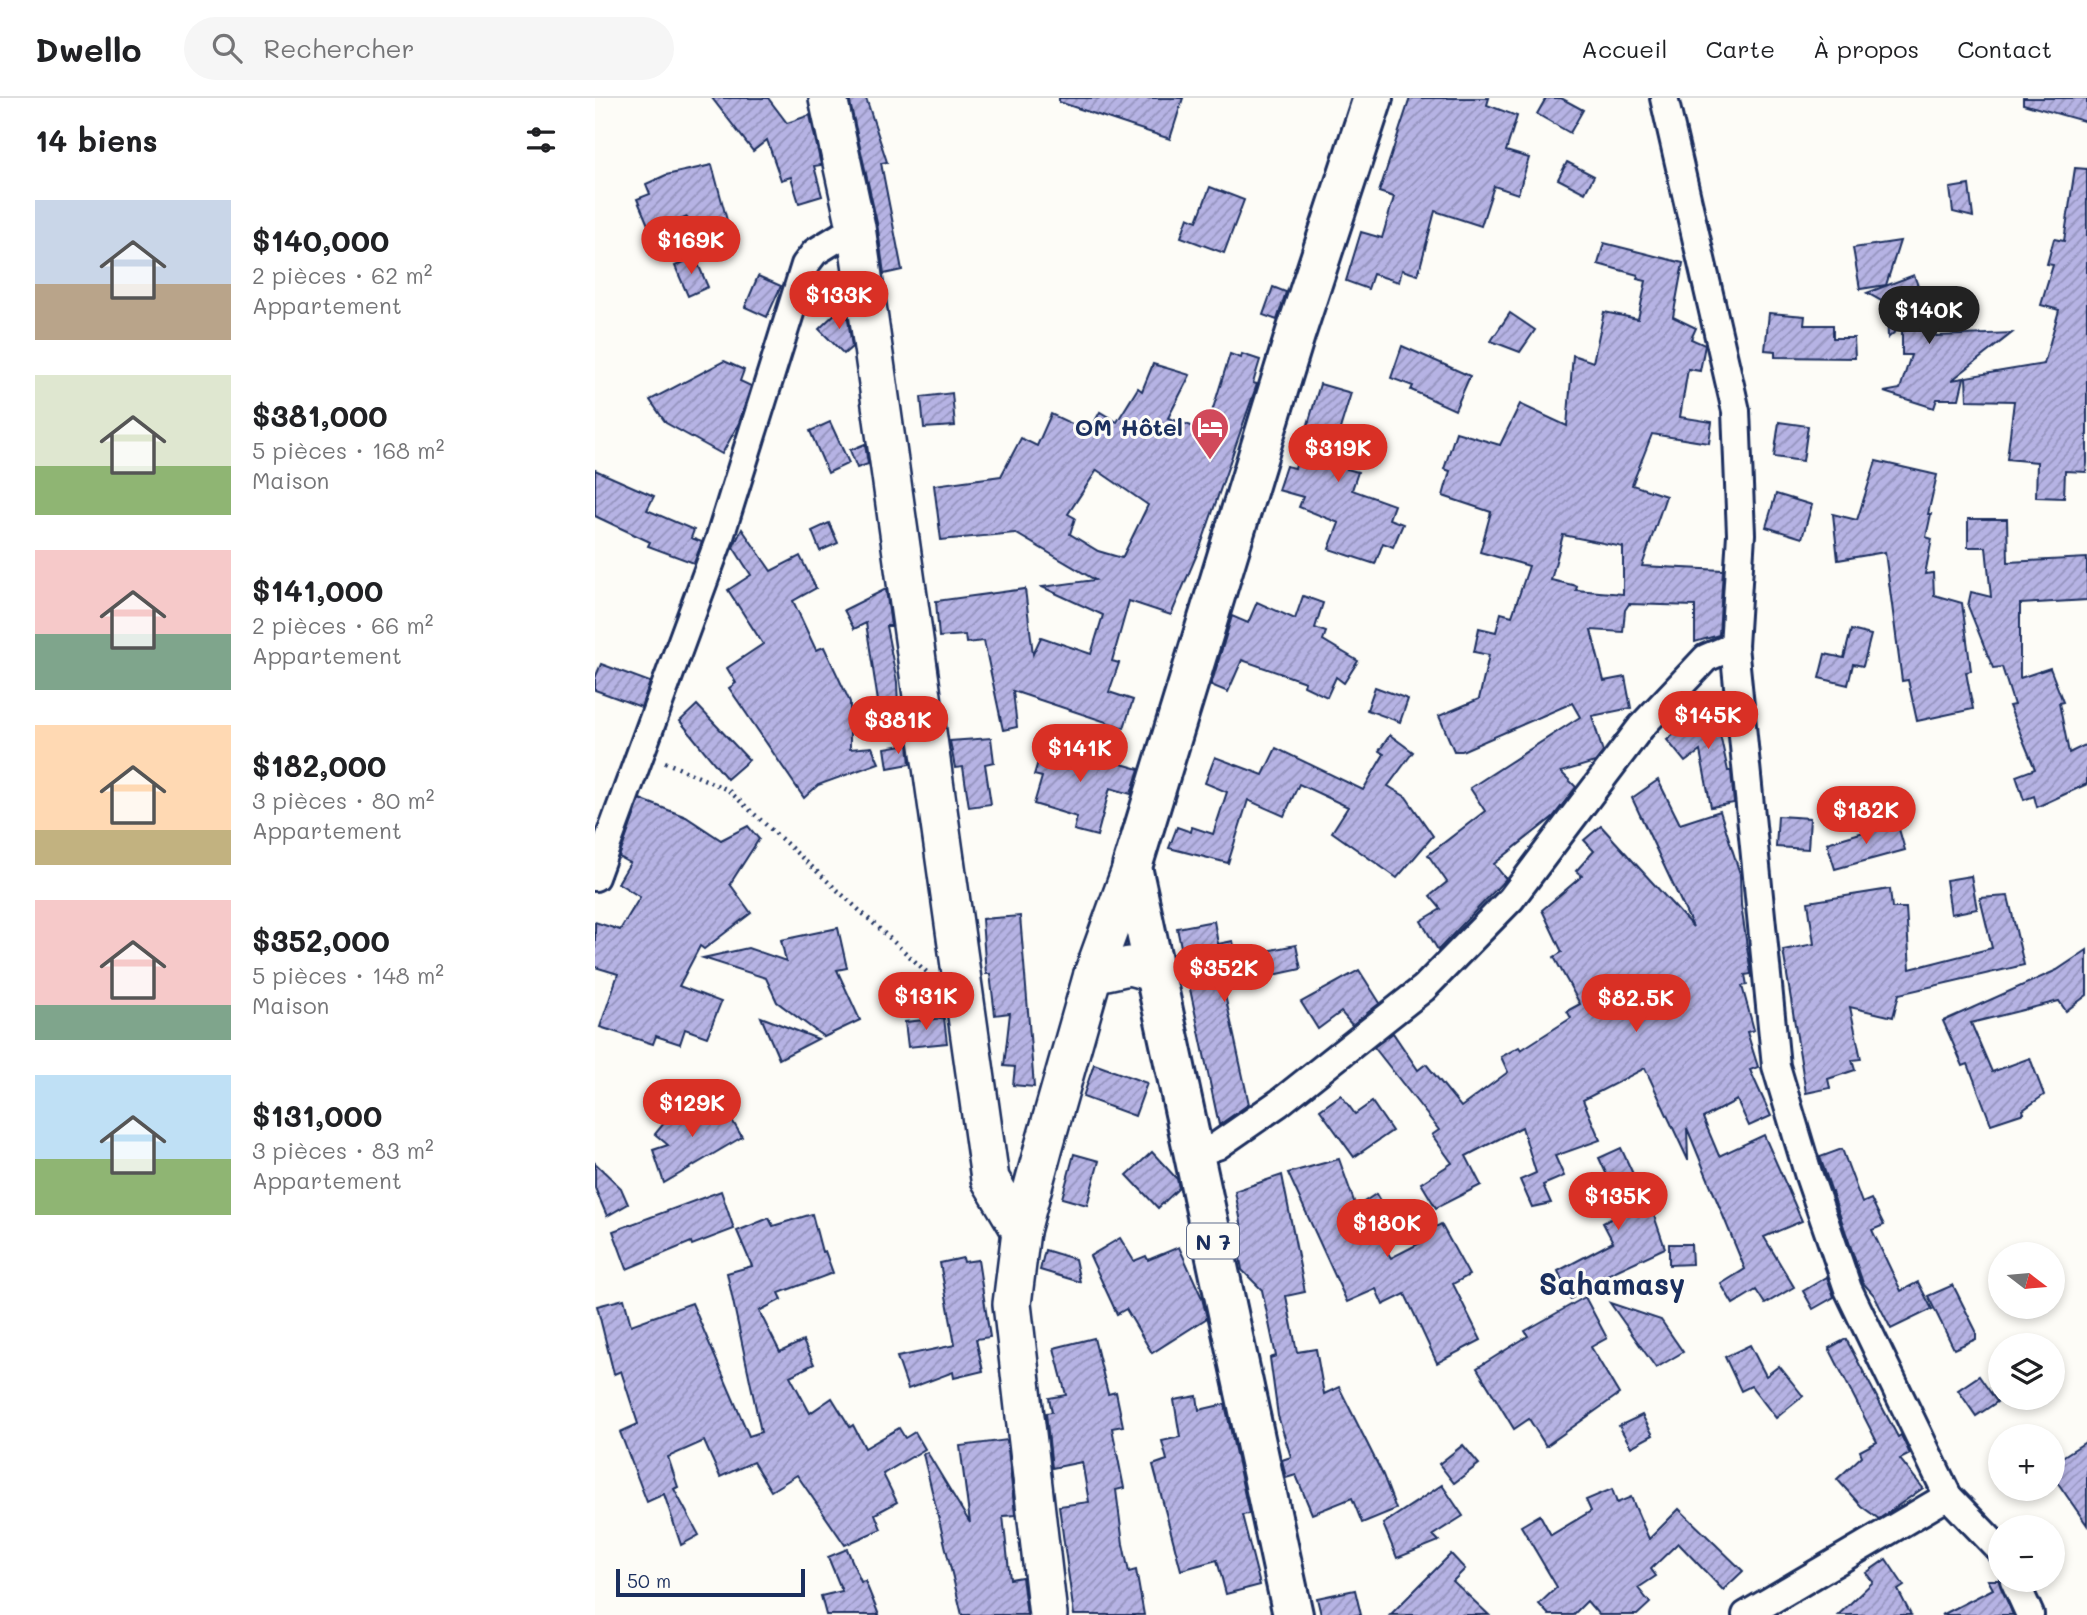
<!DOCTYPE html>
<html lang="fr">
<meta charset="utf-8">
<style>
:root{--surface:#fff;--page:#f6f6f6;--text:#202124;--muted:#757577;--line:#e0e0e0;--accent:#d93025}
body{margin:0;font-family:Mali,sans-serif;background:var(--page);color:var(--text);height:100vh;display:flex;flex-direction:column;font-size:26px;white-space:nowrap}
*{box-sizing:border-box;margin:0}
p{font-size:23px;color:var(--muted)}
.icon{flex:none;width:38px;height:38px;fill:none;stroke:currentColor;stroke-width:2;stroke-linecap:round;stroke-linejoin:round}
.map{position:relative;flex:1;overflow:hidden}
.panel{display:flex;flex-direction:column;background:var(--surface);width:595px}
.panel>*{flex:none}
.needle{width:46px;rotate:106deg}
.buttons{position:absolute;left:1393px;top:1144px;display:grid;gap:14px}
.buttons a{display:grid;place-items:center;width:77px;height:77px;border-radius:50%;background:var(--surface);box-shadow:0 4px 10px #0003;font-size:35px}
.scale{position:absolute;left:21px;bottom:18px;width:189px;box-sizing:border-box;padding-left:7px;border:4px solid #1b2f5e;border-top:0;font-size:19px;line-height:24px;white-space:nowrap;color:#1b2f5e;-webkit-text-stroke:5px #fdfcf7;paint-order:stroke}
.price{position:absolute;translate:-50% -60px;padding:0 16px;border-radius:24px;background:var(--accent);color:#fff;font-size:23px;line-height:46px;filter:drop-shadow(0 2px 4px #0008)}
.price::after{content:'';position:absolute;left:50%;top:42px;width:21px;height:16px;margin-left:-10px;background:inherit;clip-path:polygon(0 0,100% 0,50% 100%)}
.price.current{background:#222;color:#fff}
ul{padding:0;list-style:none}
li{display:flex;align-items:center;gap:21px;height:175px;padding:0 35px}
li span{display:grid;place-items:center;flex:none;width:196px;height:140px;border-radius:0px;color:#555}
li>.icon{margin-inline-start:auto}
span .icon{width:84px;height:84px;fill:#fffc;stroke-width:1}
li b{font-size:30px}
h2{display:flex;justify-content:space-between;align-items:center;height:84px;padding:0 35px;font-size:30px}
header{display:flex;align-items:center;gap:42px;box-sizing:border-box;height:98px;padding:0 35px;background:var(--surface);border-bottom:2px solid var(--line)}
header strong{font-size:33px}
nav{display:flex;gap:38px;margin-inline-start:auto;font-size:24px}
.search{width:490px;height:63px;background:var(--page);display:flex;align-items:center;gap:18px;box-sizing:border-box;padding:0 24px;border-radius:38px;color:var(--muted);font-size:26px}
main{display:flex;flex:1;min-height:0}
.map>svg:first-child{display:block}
.building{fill:url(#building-hatch);stroke:#1b2f5e;stroke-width:2;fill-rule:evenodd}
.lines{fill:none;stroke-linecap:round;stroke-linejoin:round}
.street-casing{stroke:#1b2f5e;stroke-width:32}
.secondary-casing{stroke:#1b2f5e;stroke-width:42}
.primary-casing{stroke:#1b2f5e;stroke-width:44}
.path{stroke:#1b2f5e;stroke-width:4.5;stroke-dasharray:2 5;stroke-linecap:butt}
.street{stroke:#fdfcf7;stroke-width:26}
.secondary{stroke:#fdfcf7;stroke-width:37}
.primary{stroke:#fdfcf7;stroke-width:38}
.labels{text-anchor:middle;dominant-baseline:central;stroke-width:6;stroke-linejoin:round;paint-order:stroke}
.shield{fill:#fdfcf7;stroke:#5f6c8c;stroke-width:2}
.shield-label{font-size:21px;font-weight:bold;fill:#1b2f5e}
.poi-label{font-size:23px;font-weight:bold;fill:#1b2f5e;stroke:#fdfcf7;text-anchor:end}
.district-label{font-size:30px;font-weight:bold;fill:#1b2f5e;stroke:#fdfcf7}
</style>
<header>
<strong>Dwello</strong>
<div class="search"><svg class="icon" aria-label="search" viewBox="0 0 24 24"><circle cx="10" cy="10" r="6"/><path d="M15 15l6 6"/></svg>Rechercher</div>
<nav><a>Accueil</a><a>Carte</a><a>À propos</a><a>Contact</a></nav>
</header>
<main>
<section class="panel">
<h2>14 biens<svg class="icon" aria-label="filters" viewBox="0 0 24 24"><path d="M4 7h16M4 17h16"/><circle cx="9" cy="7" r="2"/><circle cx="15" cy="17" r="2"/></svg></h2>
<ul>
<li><span style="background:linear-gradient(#c9d6e8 60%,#b9a48a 0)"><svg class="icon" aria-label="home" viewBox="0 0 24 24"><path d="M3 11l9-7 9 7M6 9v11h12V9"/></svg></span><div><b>$140,000</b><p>2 pièces · 62 m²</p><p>Appartement</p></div></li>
<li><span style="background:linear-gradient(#dfe7d0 65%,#8fb573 0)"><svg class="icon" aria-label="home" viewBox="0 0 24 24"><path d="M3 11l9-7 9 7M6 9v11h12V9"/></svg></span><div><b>$381,000</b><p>5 pièces · 168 m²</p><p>Maison</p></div></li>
<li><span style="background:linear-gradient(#f6c9c9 60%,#7fa58c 0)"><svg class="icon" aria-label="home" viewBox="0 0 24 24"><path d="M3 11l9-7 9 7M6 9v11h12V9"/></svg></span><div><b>$141,000</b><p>2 pièces · 66 m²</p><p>Appartement</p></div></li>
<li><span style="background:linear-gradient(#ffd9b3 75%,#c2b280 0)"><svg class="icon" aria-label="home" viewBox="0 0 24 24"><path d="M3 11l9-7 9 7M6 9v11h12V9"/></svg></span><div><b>$182,000</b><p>3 pièces · 80 m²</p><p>Appartement</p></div></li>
<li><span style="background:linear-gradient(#f6c9c9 75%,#7fa58c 0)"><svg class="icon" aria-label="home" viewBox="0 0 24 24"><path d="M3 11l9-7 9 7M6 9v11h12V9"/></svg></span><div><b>$352,000</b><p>5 pièces · 148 m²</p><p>Maison</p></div></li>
<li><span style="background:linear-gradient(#bfe0f5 60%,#8fb573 0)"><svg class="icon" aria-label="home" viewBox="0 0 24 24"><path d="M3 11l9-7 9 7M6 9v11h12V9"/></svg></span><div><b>$131,000</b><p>3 pièces · 83 m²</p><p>Appartement</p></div></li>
</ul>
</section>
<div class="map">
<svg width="1492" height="1517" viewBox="0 0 1492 1517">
<defs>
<pattern id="building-hatch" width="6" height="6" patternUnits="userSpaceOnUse" patternTransform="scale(1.75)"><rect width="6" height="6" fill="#b6b3e4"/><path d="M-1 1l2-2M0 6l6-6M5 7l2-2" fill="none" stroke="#9392bc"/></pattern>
</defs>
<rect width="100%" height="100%" fill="#fdfcf7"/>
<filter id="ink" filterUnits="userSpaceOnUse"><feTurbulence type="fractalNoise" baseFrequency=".0143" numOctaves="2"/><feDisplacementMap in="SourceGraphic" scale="14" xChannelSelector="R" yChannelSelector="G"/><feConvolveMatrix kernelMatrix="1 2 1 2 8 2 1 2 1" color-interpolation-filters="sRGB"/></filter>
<g filter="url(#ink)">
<g class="building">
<path d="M117 0H173L192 25 215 17 226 67 219 68 227 98 204 105 196 79 186 82 172 42 158 53Z"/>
<path d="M254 0H271L292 64 286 65 307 172 289 176 282 125Z"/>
<path d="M464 0H588L575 41 464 4Z"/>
<path d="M815 0H894L892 7 922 18 911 53 934 60 923 96 899 88 886 128 840 113 823 177 807 172 804 184 778 176 773 191 751 183 766 134 787 140 799 99 784 94Z"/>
<path d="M951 0H966L988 12 975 35 942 16Z"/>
<path d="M1428 0H1492V24L1428 6Z"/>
<path d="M972 64 999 78 990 95 963 81Z"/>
<path d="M117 67 133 126 97 136 92 119 56 134 42 101 55 96 51 86 71 77Z"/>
<path d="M1480 70 1492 71V365L1491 374 1470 373 1469 400 1441 399 1442 364 1412 361 1419 303 1372 302 1371 279 1449 266 1464 212 1446 207 1458 167 1452 166 1459 141 1469 143Z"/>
<path d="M1374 87 1378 119 1358 114 1355 90Z"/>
<path d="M615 89 649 102 629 155 586 139 593 119 602 123Z"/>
<path d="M1305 143 1291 187 1265 191 1258 150Z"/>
<path d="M1009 145 1088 165 1078 219 1101 230 1096 241 1110 247 1105 273 1093 271 1085 319 1117 324 1114 345 1057 336 1037 387 1071 398 1047 468 1128 472 1124 537 1100 544V508L1034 506 1030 512 1028 534 996 532 1009 583 1030 579 1036 610 997 618 1008 654 1000 664 966 674 981 689 958 719 899 766 911 781 843 852 826 823 846 811 835 798 852 784 833 757 890 713 875 690 985 619 977 605 867 653H859L844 618 884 601 894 557 879 554 884 530 901 534 906 515 917 518 934 468 885 454 896 414 848 398 855 373 849 371 861 334 905 347 925 306 972 328 978 257 998 264 1009 214 1043 221 1051 183 1042 181 1043 177 1003 166ZM968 437 1028 449V496L981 492 982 488 956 482Z"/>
<path d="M100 159 113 189 93 198 80 168Z"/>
<path d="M1319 177 1341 238 1417 235 1357 282 1369 280 1364 301H1342L1339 310 1289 294 1305 291 1316 257H1307V228L1293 240 1292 206 1272 195Z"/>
<path d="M163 178 186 188 172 219 150 209Z"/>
<path d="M678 189 691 194 682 222 668 217Z"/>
<path d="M247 209 252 214 257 249 249 256 224 231Z"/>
<path d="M915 215 940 232 925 254 896 243Z"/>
<path d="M1174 215 1210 218 1209 227H1238V240H1259L1260 260 1180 259V253L1170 252Z"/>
<path d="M807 248 875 278 860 312 816 292 818 288 796 280Z"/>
<path d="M635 256 646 260 647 256 665 262 658 285 662 286 606 447 576 517 534 503 517 563 524 565 514 594 538 602 529 630 418 593 422 629 408 632 389 543 371 545 370 537 344 539 341 503 430 491 438 556 446 539 496 556 508 517 447 489 500 482 420 435 346 442 339 387 406 378 426 340 442 348 456 316 494 334 505 314 522 324 543 290 547 293 558 266 595 277 573 320 611 333ZM502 372 553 407 527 460 503 453 475 436 480 420 473 416Z"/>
<path d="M129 263 149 272 145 283 156 288 144 325 127 356 71 325 55 302Z"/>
<path d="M725 286 756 295 741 344 760 351 752 371 763 374 757 392 799 407 794 421 808 426 798 449 788 445 780 466 734 451 744 425 704 409 708 399 683 392 691 368 700 370Z"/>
<path d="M357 295 360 328 329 330 326 299Z"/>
<path d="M235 324 254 365 233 375 215 333Z"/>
<path d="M1184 324 1213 328 1208 363 1179 359Z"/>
<path d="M270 346 273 366 262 370 255 352Z"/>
<path d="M1281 363 1342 377 1333 416H1336L1331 439 1337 441 1330 476 1338 475 1339 497 1367 505 1376 573 1371 574 1378 611 1322 623 1313 582 1307 583 1290 454 1243 462 1238 416 1262 422Z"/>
<path d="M0 372 59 398 52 412 99 432 96 440 107 444 99 465 53 448 55 444 0 418Z"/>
<path d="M1181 396 1217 407 1207 440 1171 429Z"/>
<path d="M1373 421H1412L1413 464 1492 460V502L1425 506V580L1455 570 1468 604 1464 605 1474 655 1492 646V686L1442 709 1439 698 1429 702 1421 678 1440 671 1414 608 1419 607 1407 569 1398 570 1373 508 1376 494 1396 499 1391 449H1373Z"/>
<path d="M234 425 243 445 225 453 217 433Z"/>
<path d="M147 431 176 473 205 458 221 490 198 503 221 552 229 549 255 604V651L277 649 284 665 223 687 209 700 134 590 141 585 132 570 168 546 133 492 156 477 138 449Z"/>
<path d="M291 491 296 528H291L302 584 303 609 284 610 271 525 259 531 249 512Z"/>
<path d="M708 498 728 505 720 530 731 534 728 542 763 563 749 585 741 579 732 599 709 588 710 584 647 562 633 594 616 587 637 518 653 525 662 504 700 521Z"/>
<path d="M1256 532 1276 537 1268 568 1258 566 1253 587 1224 580 1230 556 1249 560Z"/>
<path d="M6 566 55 584 46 609 0 592V580Z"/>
<path d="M780 589 813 601 805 624 772 612Z"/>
<path d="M1129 604 1132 634 1125 636 1133 673H1136L1139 705 1116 709 1105 653 1090 664 1072 642 1096 622 1094 615Z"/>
<path d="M102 607 154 662 132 681 85 623Z"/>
<path d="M795 637 818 654 793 688 811 699 838 738 802 780 737 734 753 709 704 686 689 718 653 702 633 765 574 750 582 729 596 734 597 729 618 736 632 694 610 685 620 659 668 677 681 650 768 692 789 656 784 653Z"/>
<path d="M396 640 399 664 390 666 396 706 374 709 368 669 360 670 355 643Z"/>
<path d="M449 644 544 671 536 696 515 690 502 738 479 732 482 719 439 706 447 679 439 677Z"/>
<path d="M313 646 315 666 293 670 290 650Z"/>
<path d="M1063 682 1085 726 1125 713 1145 776 1146 807 1156 876 1150 877 1152 887 1147 888 1159 932 1152 934 1163 969 1155 972 1176 1018 1154 1028 1142 1002 1108 1020 1124 1058 1169 1037 1207 1123 1169 1139 1199 1189 1170 1206 1161 1192 1138 1206 1126 1186 1150 1171 1092 1030 1093 1062 1050 970 988 1002 1005 1042 960 1058 969 1078 948 1087 956 1105 937 1109 925 1082 941 1075 927 1029 871 1058 886 1087 841 1110 826 1085 857 1065 837 1037 844 1032 779 949 798 935 823 972 831 966 866 1009 913 974 906 959 924 949 926 952 976 920 972 913 985 906 959 859 967 854 947 812 987 778 981 773 999 753 989 742 1006 728 1098 829 1037 700Z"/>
<path d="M45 701 91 719 126 742 153 728 164 741 135 786 156 815 109 851 105 848 84 888 126 904 112 939 90 931 85 946 61 938 58 946 5 929 23 876 0 869V824L25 832 45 799 23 785 35 765 24 759Z"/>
<path d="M1183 718 1215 720 1213 751 1181 749Z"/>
<path d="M1302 724 1310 752 1240 771 1232 745Z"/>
<path d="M1376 778 1382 811 1356 816 1351 782Z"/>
<path d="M1295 791 1297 810H1311L1315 871 1397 850 1385 800 1413 798 1429 867 1304 896 1298 919 1255 909 1266 961 1257 962 1260 972 1233 981 1235 990 1211 995 1188 852 1219 846 1213 804Z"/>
<path d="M425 818 433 913 439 989 418 987 420 969 409 968 415 915 400 917 395 876H391L387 821Z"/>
<path d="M619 823 623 846 638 843 641 859 701 847 706 871 628 888 654 1006 624 1027 582 830Z"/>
<path d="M243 830 252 870 242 872 265 922 229 939 182 904 171 880 108 860 153 850 191 863 186 842Z"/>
<path d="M1492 852V897L1471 913 1464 903 1376 925 1397 974 1435 960 1449 997 1428 1012 1429 1015 1396 1026 1373 966 1368 968 1348 923 1462 872Z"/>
<path d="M764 872 785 905 757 927 746 914 723 931 706 904Z"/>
<path d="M166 919 223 941 184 961Z"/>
<path d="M349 920 352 945 313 949 310 924Z"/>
<path d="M499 966 552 985 540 1018 488 999Z"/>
<path d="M746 997 760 1016 777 1004 797 1033 759 1059 725 1012Z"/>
<path d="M88 1002 114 1022 131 1012 147 1039 69 1085 58 1052 73 1047 60 1036Z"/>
<path d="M1026 1050 1050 1102 1053 1100 1070 1150 1012 1177 1013 1180 975 1201 963 1173 1018 1144 1008 1125 1029 1114 1004 1060Z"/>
<path d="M1247 1051 1267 1105 1276 1101 1289 1127 1277 1132 1306 1193 1323 1184 1337 1211 1296 1231 1279 1197 1268 1185 1225 1059Z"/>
<path d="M557 1054 582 1081 584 1090 563 1110 532 1077Z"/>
<path d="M479 1056 504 1063 492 1107 467 1100Z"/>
<path d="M744 1061 761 1109 781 1096 792 1115 775 1125 796 1160 829 1143 826 1137 846 1126 874 1177 858 1186 886 1242 842 1265 810 1196 788 1207 781 1191 752 1204 693 1075Z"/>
<path d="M0 1065 26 1090 33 1106 12 1118 0 1090Z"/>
<path d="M687 1077 710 1194 691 1198 702 1254 721 1251 729 1296 744 1289 788 1377 801 1411 767 1425 757 1400 717 1416 701 1377 691 1380 687 1362 696 1359 683 1318 675 1260 681 1258 667 1192 647 1172 640 1131 647 1130 640 1093Z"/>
<path d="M126 1093 139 1131 97 1147 96 1144 32 1171 18 1133Z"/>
<path d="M217 1116 227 1154 230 1153 238 1175 184 1195 187 1201 164 1213 185 1254 208 1243 219 1266 195 1278 215 1315 237 1300 255 1329 258 1327 270 1350 304 1330 310 1340 320 1334 330 1351 288 1376 302 1404 280 1416 286 1431 250 1447 202 1377 176 1393 158 1364 125 1379 109 1343 73 1359 83 1389 79 1391 104 1437 86 1447 69 1396 52 1404 25 1334 43 1326 26 1273 19 1276 2 1208 29 1201 36 1227 97 1205 154 1338 166 1334 132 1175 157 1168 142 1133 174 1120 178 1128Z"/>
<path d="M525 1140 539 1163 551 1158 553 1162 584 1149 607 1200 612 1220 557 1255 531 1211 522 1216 495 1158Z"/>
<path d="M1074 1146H1096L1097 1166 1074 1167Z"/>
<path d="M450 1152 480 1161 485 1184 445 1172Z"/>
<path d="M368 1160 369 1164 383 1162 395 1239 381 1241 388 1273 359 1280 358 1274 313 1291 302 1259 360 1247 345 1165Z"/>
<path d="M1232 1179 1239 1199 1218 1211 1208 1193Z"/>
<path d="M1358 1187 1381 1233V1241L1359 1251 1333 1198Z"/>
<path d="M990 1199 1012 1240 996 1249 1024 1296 951 1348 934 1321 919 1331 882 1270 933 1238 930 1233Z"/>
<path d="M1015 1205 1066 1222 1088 1254 1061 1270Z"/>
<path d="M499 1240 513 1296 521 1294 528 1328 517 1330 529 1390 521 1392 528 1446 534 1474 541 1472 549 1517H479L464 1408 494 1404 487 1364 457 1370 451 1315 457 1314 454 1300 471 1297 459 1250Z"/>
<path d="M1251 1241 1303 1339 1306 1337 1315 1356 1305 1361 1328 1390 1284 1421 1266 1408 1242 1381 1267 1358 1265 1353 1282 1344 1234 1250Z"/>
<path d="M1155 1247 1171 1278 1184 1268 1208 1298 1181 1320 1156 1288 1146 1293 1130 1259Z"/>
<path d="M1384 1278 1402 1304 1381 1318 1363 1292Z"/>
<path d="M602 1298 604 1312 630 1306 654 1416 647 1417 665 1487 631 1496 622 1462 586 1472 558 1367 572 1362 567 1343 585 1339 579 1302Z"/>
<path d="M1047 1317 1058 1337 1036 1349 1024 1328Z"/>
<path d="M412 1342 420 1417 408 1418 415 1481 427 1479 432 1517H367L328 1356 332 1354 375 1425 365 1348Z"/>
<path d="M1492 1343V1427L1458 1378V1365Z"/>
<path d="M868 1347 884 1366 859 1385 844 1366Z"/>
<path d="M847 1387 868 1418 838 1437 844 1443 802 1460 788 1426Z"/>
<path d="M1017 1391 1022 1405 1036 1399 1054 1441 1084 1411 1148 1473 1128 1492 1083 1445 1056 1471 1061 1478 1043 1490 1055 1505 1042 1517H1004L992 1503 978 1517H954L944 1506 962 1489 926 1428 945 1417 956 1437 996 1413 991 1402Z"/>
<path d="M252 1451 266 1484 270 1483 284 1517H231L226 1498 247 1493 233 1459Z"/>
<path d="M856 1456 870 1471 858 1483 894 1517H795Z"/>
<path d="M1291 1461 1309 1488 1303 1492 1316 1517H1243L1278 1484 1271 1475Z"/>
<path d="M1393 1482H1404L1418 1517H1347L1398 1491Z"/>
<path d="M760 1492 766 1517H726L722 1500Z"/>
</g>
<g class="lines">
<defs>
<g id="street">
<path d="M1069 0 1141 313 1146 436 1139 548 1181 968 1213 1075 1253 1191 1353 1398 1405 1452"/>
<path d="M0 779 124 442 210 167 220 154 261 129"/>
<path d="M599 1056 622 1048 684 1005 829 890 916 801 1046 629 1111 560 1139 548"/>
<path d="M1419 1482 1435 1517"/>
<path d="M1151 1517 1353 1398"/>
</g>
<g id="secondary">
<path d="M233 0 261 129 395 1081 426 1133"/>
<path d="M498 876 534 868 560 875"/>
<path d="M453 1517 417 1206 426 1133 449 1048 498 876 537 769"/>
</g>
<path id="primary" d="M698 1517 537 769 700 237 778 0"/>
</defs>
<use href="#street" class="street-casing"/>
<use href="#secondary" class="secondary-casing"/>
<use href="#primary" class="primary-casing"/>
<path class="path" d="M70 664 133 692 336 878"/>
<use href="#street" class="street"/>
<use href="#secondary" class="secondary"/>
<use href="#primary" class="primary"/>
</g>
</g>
<defs>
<symbol id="hotel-pin" viewBox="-11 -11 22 30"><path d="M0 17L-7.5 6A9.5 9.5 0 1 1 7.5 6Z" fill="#d1495b" stroke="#fdfcf7"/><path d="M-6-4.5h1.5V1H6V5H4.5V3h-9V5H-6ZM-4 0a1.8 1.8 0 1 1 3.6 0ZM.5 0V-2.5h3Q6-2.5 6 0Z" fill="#fff"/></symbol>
</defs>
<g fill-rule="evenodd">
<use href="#hotel-pin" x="593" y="307" width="44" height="60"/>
</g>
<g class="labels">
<rect class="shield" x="592" y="1125.5" width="52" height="35" rx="5"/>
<g class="shield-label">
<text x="618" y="1143">N 7</text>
</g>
<g class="poi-label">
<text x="588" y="329">OM Hôtel</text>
</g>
<g class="district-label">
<text x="1017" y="1185">Sahamasy</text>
</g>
</g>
</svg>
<div class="buttons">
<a><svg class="needle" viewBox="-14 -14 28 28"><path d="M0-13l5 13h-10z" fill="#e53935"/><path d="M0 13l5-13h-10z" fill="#757577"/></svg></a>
<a><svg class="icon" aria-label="layers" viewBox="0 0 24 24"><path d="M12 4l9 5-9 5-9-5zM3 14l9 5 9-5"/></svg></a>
<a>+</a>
<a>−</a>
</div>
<div class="scale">50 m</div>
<b class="price" style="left:96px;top:178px">$169K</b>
<b class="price" style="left:244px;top:233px">$133K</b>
<b class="price current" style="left:1334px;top:248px">$140K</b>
<b class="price" style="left:743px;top:386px">$319K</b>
<b class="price" style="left:1113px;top:653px">$145K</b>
<b class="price" style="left:303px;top:658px">$381K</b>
<b class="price" style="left:485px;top:686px">$141K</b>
<b class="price" style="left:1271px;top:748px">$182K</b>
<b class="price" style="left:629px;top:906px">$352K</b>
<b class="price" style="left:331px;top:934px">$131K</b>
<b class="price" style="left:1041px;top:936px">$82.5K</b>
<b class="price" style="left:97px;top:1041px">$129K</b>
<b class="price" style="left:1023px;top:1134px">$135K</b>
<b class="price" style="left:792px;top:1161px">$180K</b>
</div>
</main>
